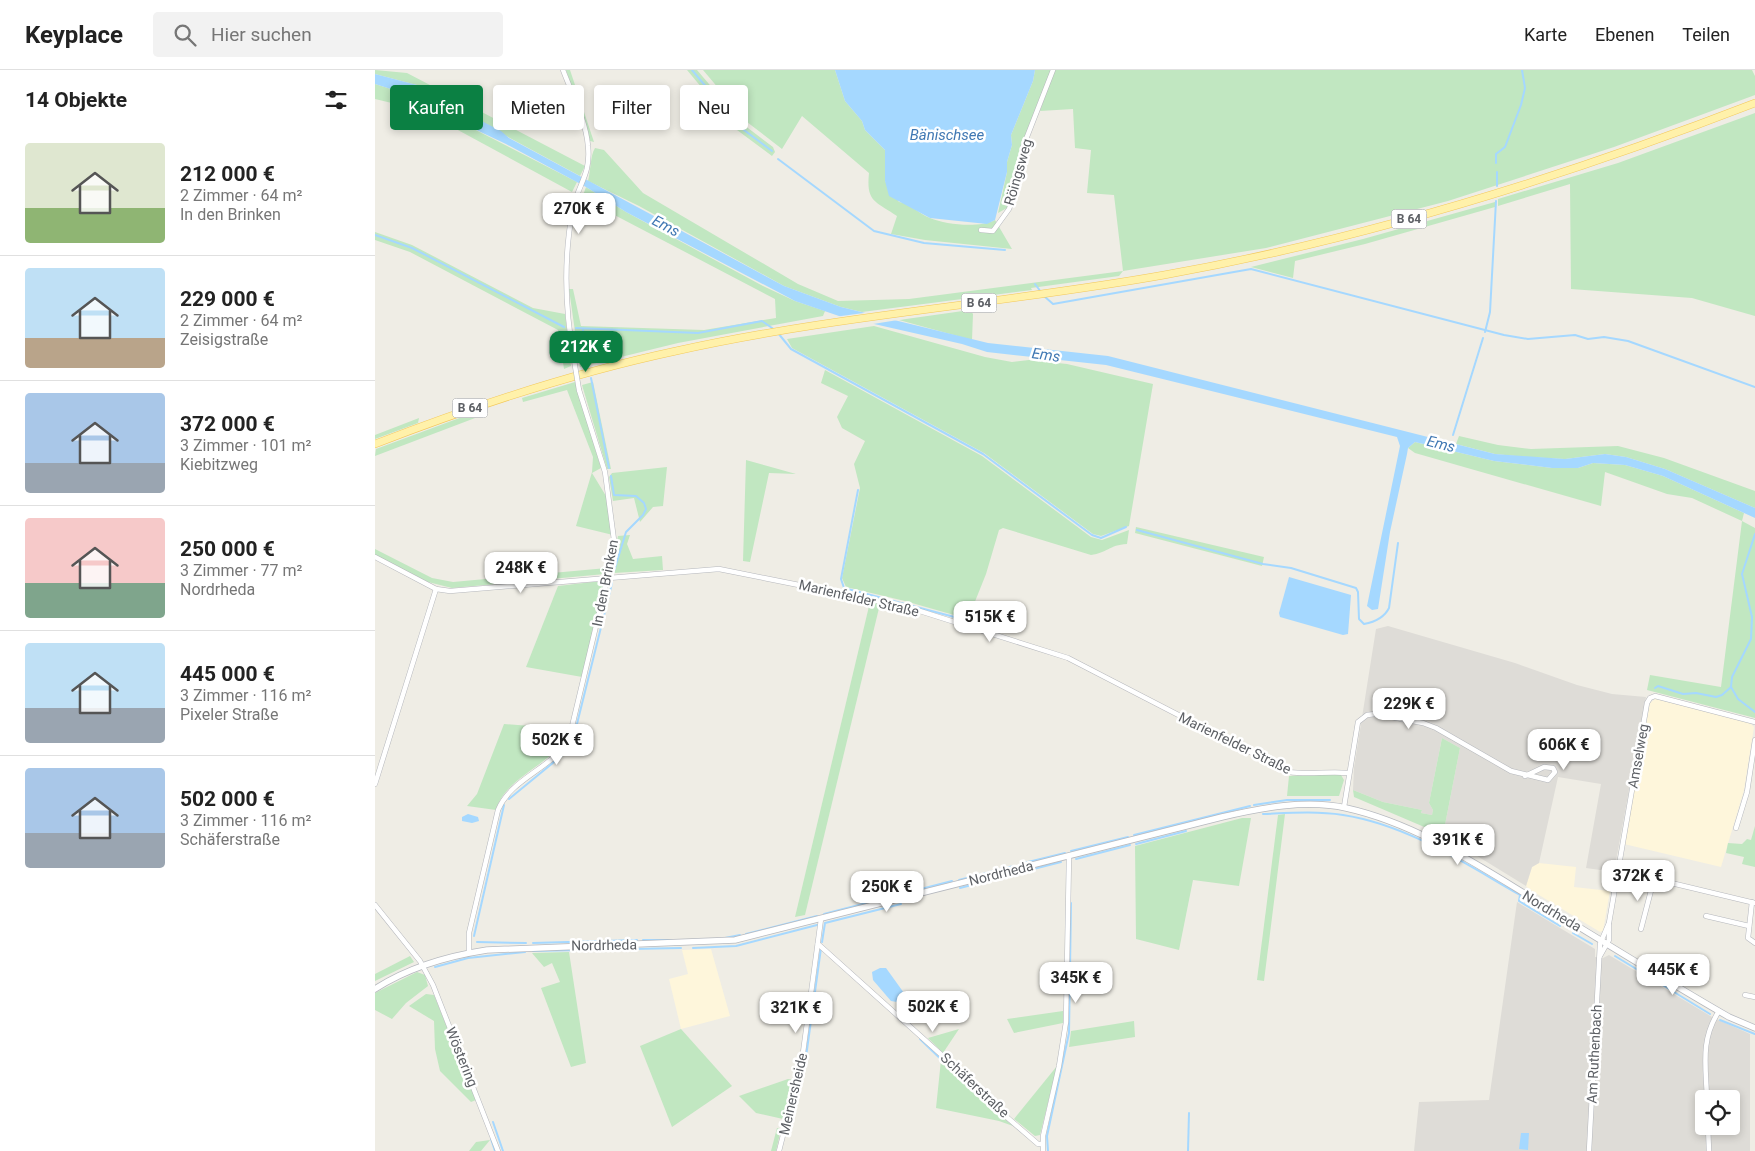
<!DOCTYPE html>
<html lang="de">
<meta charset="utf-8">
<style>
:root{--surface:#fff;--page:#f2f2f2;--text:#222;--muted:#767676;--line:#e0e0e0;--accent:#0b8043}
body{margin:0;font-family:Roboto,sans-serif;background:var(--page);color:var(--text);height:100vh;display:flex;flex-direction:column;font-size:19px;white-space:nowrap}
*{box-sizing:border-box;margin:0}
p{font-size:16px;color:var(--muted)}
.icon{flex:none;width:28px;height:28px;fill:none;stroke:currentColor;stroke-width:2;stroke-linecap:round;stroke-linejoin:round}
.map{position:relative;flex:1;overflow:hidden}
.panel{display:flex;flex-direction:column;background:var(--surface);width:375px}
.panel>*{flex:none}
.hud{position:absolute;left:15px;top:15px;width:475px;height:45px;display:flex;gap:10px}
.buttons{position:absolute;left:1320px;top:1020px;display:grid;gap:10px}
.buttons a{display:grid;place-items:center;width:45px;height:45px;border-radius:5px;background:var(--surface);box-shadow:0 2px 8px #0003;font-size:25px}
.price{position:absolute;translate:-50% -42px;padding:0 11px;border-radius:10px;background:#fff;color:#222;font-size:16px;line-height:32px;filter:drop-shadow(0 1px 2px #0008)}
.price::after{content:'';position:absolute;left:50%;top:30px;width:15px;height:11px;margin-left:-8px;background:inherit;clip-path:polygon(0 0,100% 0,50% 100%)}
.price.selected{background:var(--accent);color:#fff}
ul{padding:0;list-style:none}
li{display:flex;align-items:center;gap:15px;height:125px;padding:0 25px}
li+li{border-top:1px solid var(--line)}
li span{display:grid;place-items:center;flex:none;width:140px;height:100px;border-radius:5px;color:#555}
li>.icon{margin-inline-start:auto}
span .icon{width:60px;height:60px;fill:#fffc;stroke-width:1}
li b{font-size:21px}
h2{display:flex;justify-content:space-between;align-items:center;height:60px;padding:0 25px;font-size:21px}
.tag{padding:0 18px;border-radius:5px;background:var(--surface);box-shadow:0 2px 8px #0003;font-size:18px;line-height:45px}
.tag.selected{background:var(--accent);color:#fff}
header{display:flex;align-items:center;gap:30px;box-sizing:border-box;height:70px;padding:0 25px;background:var(--surface);border-bottom:1px solid var(--line)}
header strong{font-size:24px}
nav{display:flex;gap:28px;margin-inline-start:auto;font-size:18px}
.search{width:350px;height:45px;background:var(--page);display:flex;align-items:center;gap:12px;box-sizing:border-box;padding:0 18px;border-radius:5px;color:var(--muted);font-size:19px}
main{display:flex;flex:1;min-height:0}
.map>svg:first-child{display:block}
.commercial{fill:#fef6db}
.industrial{fill:#dedcd7;fill-rule:evenodd}
.green{fill:#c1e7c1}
.water{fill:#a5d8ff}
.pier{fill:#efede5}
.lines{fill:none;stroke-linecap:round;stroke-linejoin:round}
.stream{stroke:#a5d8ff;stroke-width:2}
.minor-casing{stroke:#b5b7bc;stroke-width:5.5}
.secondary-casing{stroke:#b6b9bf;stroke-width:7}
.primary-casing{stroke:#f3c85a;stroke-width:8}
.minor{stroke:#fff;stroke-width:4.5}
.secondary{stroke:#fff;stroke-width:5.5}
.primary{stroke:#fff1aa;stroke-width:7}
.minor-bridge-casing{stroke:#b5b7bc;stroke-width:5.5;stroke-linecap:butt}
.minor-bridge{stroke:#fff;stroke-width:4.5}
.labels{text-anchor:middle;dominant-baseline:central;stroke-width:5;stroke-linejoin:round;paint-order:stroke}
.shield{fill:#fff;stroke:#8e9093;stroke-width:1}
.shield-label{font-size:12px;font-weight:bold;fill:#5d6065}
.street-label{font-size:14px;fill:#5d6065;stroke:#fff}
.water-label{font-size:15px;font-style:italic;fill:#4078b3;stroke:#fff}
</style>
<header>
<strong>Keyplace</strong>
<div class="search"><svg class="icon" aria-label="search" viewBox="0 0 24 24"><circle cx="10" cy="10" r="6"/><path d="M15 15l6 6"/></svg>Hier suchen</div>
<nav><a>Karte</a><a>Ebenen</a><a>Teilen</a></nav>
</header>
<main>
<section class="panel">
<h2>14 Objekte<svg class="icon" aria-label="filters" viewBox="0 0 24 24"><path d="M4 7h16M4 17h16"/><circle cx="9" cy="7" r="2"/><circle cx="15" cy="17" r="2"/></svg></h2>
<ul>
<li><span style="background:linear-gradient(#dfe7d0 65%,#8fb573 0)"><svg class="icon" aria-label="home" viewBox="0 0 24 24"><path d="M3 11l9-7 9 7M6 9v11h12V9"/></svg></span><div><b>212 000 €</b><p>2 Zimmer · 64 m²</p><p>In den Brinken</p></div></li>
<li><span style="background:linear-gradient(#bfe0f5 70%,#b9a48a 0)"><svg class="icon" aria-label="home" viewBox="0 0 24 24"><path d="M3 11l9-7 9 7M6 9v11h12V9"/></svg></span><div><b>229 000 €</b><p>2 Zimmer · 64 m²</p><p>Zeisigstraße</p></div></li>
<li><span style="background:linear-gradient(#a9c7e8 70%,#9aa5b1 0)"><svg class="icon" aria-label="home" viewBox="0 0 24 24"><path d="M3 11l9-7 9 7M6 9v11h12V9"/></svg></span><div><b>372 000 €</b><p>3 Zimmer · 101 m²</p><p>Kiebitzweg</p></div></li>
<li><span style="background:linear-gradient(#f6c9c9 65%,#7fa58c 0)"><svg class="icon" aria-label="home" viewBox="0 0 24 24"><path d="M3 11l9-7 9 7M6 9v11h12V9"/></svg></span><div><b>250 000 €</b><p>3 Zimmer · 77 m²</p><p>Nordrheda</p></div></li>
<li><span style="background:linear-gradient(#bfe0f5 65%,#9aa5b1 0)"><svg class="icon" aria-label="home" viewBox="0 0 24 24"><path d="M3 11l9-7 9 7M6 9v11h12V9"/></svg></span><div><b>445 000 €</b><p>3 Zimmer · 116 m²</p><p>Pixeler Straße</p></div></li>
<li><span style="background:linear-gradient(#a9c7e8 65%,#9aa5b1 0)"><svg class="icon" aria-label="home" viewBox="0 0 24 24"><path d="M3 11l9-7 9 7M6 9v11h12V9"/></svg></span><div><b>502 000 €</b><p>3 Zimmer · 116 m²</p><p>Schäferstraße</p></div></li>
</ul>
</section>
<div class="map">
<svg width="1380" height="1081" viewBox="0 0 1380 1081">
<rect width="100%" height="100%" fill="#efede5"/>
<g class="commercial">
<path d="M1280 629 1373 651 1379 657 1369 720 1346 797 1249 774 1275 633Z"/>
<path d="M1164 793 1201 797 1199 817 1235 821 1228 861 1225 862 1154 819 1151 816 1157 797Z"/>
<path d="M336 879 355 946 306 959 294 909 313 904 307 880Z"/>
</g>
<g class="industrial">
<path d="M1013 556 1140 593 1202 615 1237 624 1271 627 1239 802 1211 798 1226 714 1183 707 1164 793 1157 797 1151 816 1068 765 1085 678 1067 668 1054 733 1058 740 1057 745 1046 743 1047 740 1008 732 978 720 979 698 1001 559Z"/>
<path d="M1142 832 1220 879V887L1228 888 1234 885 1337 947 1375 964V1081H1039L1044 1032 1114 1030ZM1329 1029H1356V1056H1329Z"/>
</g>
<g class="green">
<path d="M0 0 32 3 210 96 205 106 50 22 42 15 0 4Z"/>
<path d="M191 0H195L219 72 215 71Z"/>
<path d="M312 0H322L369 55 398 77 400 82 397 86 362 60Z"/>
<path d="M328 0H460L470 31 487 51 490 60 510 80V111L524 132C535 133 544 144 555 148 572 155 604 158 620 150L637 179 550 170 516 164 522 146C500 131 491 132 494 103L427 46 407 79 372 52Z"/>
<path d="M660 0H676L646 76 639 119 632 138 623 143 632 102V92L637 75 636 65 658 11Z"/>
<path d="M679 0H1377L1380 6V25L1239 77 1073 131 891 178 748 201 744 206 656 218 657 220 487 242 466 237 409 216 264 136 213 111C216 100 215 86 220 78L229 80 268 123 423 214 463 231 534 229 748 201 739 125 712 123 716 80 700 78 698 39 665 41Z"/>
<path d="M0 14 51 30 58 37 93 56 202 112 197 122 46 40 0 29Z"/>
<path d="M1380 43V246L1317 228 1196 219 1195 114 1123 136V129L1243 93Z"/>
<path d="M211 117 251 142 388 216 420 231 450 241 448 246 303 273 205 297 194 219H198L206 256 329 260 401 248 400 229 207 128Z"/>
<path d="M1120 132V137L990 174 920 191 918 208 876 197 988 169Z"/>
<path d="M0 162 37 175 158 238 190 244 196 296 189 299 183 260 35 182 0 170Z"/>
<path d="M595 240 598 244 597 270 524 250Z"/>
<path d="M499 256 610 287 637 292 654 290 692 294 778 314 754 456 726 466 718 464 609 383 417 278 412 269Z"/>
<path d="M450 300 607 386 716 467 727 470 754 460 752 474C734 475 732 483 716 485L628 458 624 460 611 504 593 549 530 531 471 517 467 508 485 418 479 394 490 371 467 358 462 347 473 326 446 313Z"/>
<path d="M200 312 226 398 217 403 231 426 238 465 201 456 217 402 218 387 192 320 148 332 147 328Z"/>
<path d="M218 312 236 399H232L207 315Z"/>
<path d="M106 340 108 345 0 386 1 379Z"/>
<path d="M44 348 43 353 0 369V365Z"/>
<path d="M1084 366 1123 375 1156 379 1243 376 1289 388 1380 421V438L1290 399 1251 387 1230 384 1190 389 1152 387 1120 384 1081 374Z"/>
<path d="M1040 372 1119 391 1177 398H1203L1218 393 1250 395 1288 406 1369 443 1367 451 1380 458V648L1272 620 1275 605 1346 617 1367 451 1317 428 1292 424 1230 402 1226 436 1040 383 1033 378Z"/>
<path d="M371 390 421 404 394 403 375 492 368 491Z"/>
<path d="M292 397 288 436 278 437 265 452 259 428 238 431 234 407 237 403Z"/>
<path d="M761 457 889 487 887 496 760 463Z"/>
<path d="M255 465 252 474 258 489 287 486 288 500 239 503 236 500 243 466Z"/>
<path d="M0 479 57 508 78 512 232 498 230 504 77 518 53 512 0 485Z"/>
<path d="M226 511 228 516 207 607 151 597 183 516Z"/>
<path d="M495 532 505 534 430 845 420 847Z"/>
<path d="M129 654 156 656 160 660 168 659 172 656 195 658C183 695 132 703 121 740L92 736 102 724Z"/>
<path d="M1067 668 1085 678 1068 765 979 727 978 720 1008 732 1047 740 1046 743 1057 745 1058 740 1054 733Z"/>
<path d="M957 704 966 705 969 710 964 726H912L914 706Z"/>
<path d="M910 744 889 911 882 910 903 745Z"/>
<path d="M867 748H876L864 816 818 810 804 880 761 869 760 776Z"/>
<path d="M1380 756V797L1367 794 1369 787 1351 783 1353 773 1367 774 1372 769 1376 770Z"/>
<path d="M194 882 211 993 196 997 166 918 185 912 177 893 169 897 157 883Z"/>
<path d="M35 886 39 892 0 911V904Z"/>
<path d="M42 902 50 905 53 916 31 933 17 949 0 940V923Z"/>
<path d="M51 924 59 925 101 1030 96 1032 65 1001 60 979 59 951 34 936Z"/>
<path d="M688 941V953L639 963 632 949Z"/>
<path d="M759 951 760 967 694 977 696 961Z"/>
<path d="M306 959 357 1016 297 1057 265 976Z"/>
<path d="M584 959 568 983 553 968Z"/>
<path d="M566 990 604 1028 638 1056 624 1051 561 1038Z"/>
<path d="M682 996 665 1065 660 1066 639 1049Z"/>
<path d="M413 1009 418 1010 408 1049 381 1043 364 1026Z"/>
<path d="M402 1058 406 1059 401 1081H396Z"/>
<path d="M115 1070 106 1081H94L101 1072Z"/>
</g>
<g class="water">
<path d="M460 0H660L658 11 636 65 637 75 632 92V102L620 150 612 154 555 148 514 126 510 111V80L490 60 487 51 470 31Z"/>
<path d="M0 4 42 15 50 22 126 61 134 68 409 216 466 237 613 273 733 286 1120 384 1190 389 1230 384 1251 387 1290 399 1380 438V448L1288 406 1250 395 1218 393 1203 398H1177L1119 391 1040 372 1033 378 1032 384 1015 462 1003 539 997 540 992 536 1025 376 1022 367 731 295 612 282 587 274 464 246 420 231 251 142 211 117 131 74 93 56 58 37 51 30 0 14Z"/>
<path d="M914 507 976 525 973 564 968 565 905 547 904 543Z"/>
<path d="M93 744 103 747 104 751 97 753 87 751V747Z"/>
<path d="M505 898H511L529 923 528 927 522 932 516 931 498 910 497 902Z"/>
<path d="M1146 1063H1154L1153 1080 1144 1079Z"/>
</g>
<path class="pier" d="M496 242 529 249 492 255 459 247Z"/>
<g class="lines">
<g class="stream">
<path d="M317 0 365 57 397 81"/>
<path d="M403 89 499 161 549 173 630 180"/>
<path d="M1121 93V84L1130 77 1146 35 1150 18 1147 0"/>
<path d="M1122 102V116"/>
<path d="M0 165 37 178 189 257"/>
<path d="M660 214 666 222"/>
<path d="M669 226 678 234 876 199 1129 265 1153 269 1200 265 1213 269 1229 267 1253 271 1380 317"/>
<path d="M201 258 323 263 387 251 400 260"/>
<path d="M208 260 214 294"/>
<path d="M1110 262 1115 242 1121 131"/>
<path d="M403 263 416 279 608 384 717 465 726 468 751 457"/>
<path d="M216 308 234 398"/>
<path d="M1078 365 1108 268"/>
<path d="M236 406 239 425 261 426 269 433 271 439 268 445 251 462 239 501"/>
<path d="M483 420 466 509 469 518 587 549"/>
<path d="M762 460 888 494 916 498 981 518 983 522 984 549 989 554C1000 552 1009 548 1014 538L1023 473"/>
<path d="M1356 617 1363 629 1380 642"/>
<path d="M1280 618 1283 616 1308 624 1321 623 1341 627 1347 625 1356 617 1357 607 1376 569 1377 547 1367 504 1380 464"/>
<path d="M134 729 196 678 237 513"/>
<path d="M879 735 912 730H955"/>
<path d="M888 744C914 743 941 741 968 745 1033 755 1089 793 1145 825L1144 831 1185 856"/>
<path d="M759 765 875 736"/>
<path d="M761 774 811 761"/>
<path d="M696 781 753 767"/>
<path d="M701 789 755 775"/>
<path d="M649 793 690 783"/>
<path d="M584 810 639 796"/>
<path d="M585 818 686 792"/>
<path d="M449 844 577 811"/>
<path d="M1198 863 1217 874"/>
<path d="M371 864 442 846"/>
<path d="M99 866 129 735"/>
<path d="M350 868 365 865"/>
<path d="M268 870H298"/>
<path d="M102 872 151 873"/>
<path d="M447 872 450 853 526 834"/>
<path d="M158 873 262 870"/>
<path d="M318 878 361 876 442 855"/>
<path d="M158 881 306 878"/>
<path d="M1240 886 1335 944"/>
<path d="M60 897 93 888 150 882"/>
<path d="M1345 950 1380 964"/>
<path d="M545 969 604 1026"/>
<path d="M431 987 446 878"/>
<path d="M118 1052 128 1081"/>
<path d="M116 1069 120 1081"/>
<path d="M673 1081 672 1066 694 963 696 833"/>
<path d="M813 1081 814 1043"/>
</g>
<defs>
<g id="minor">
<path d="M188 0C197 24 211 51 213 76 216 104 204 113 198 138 188 189 190 240 199 290"/>
<path d="M606 160 618 161 634 139 641 120 648 77 678 0"/>
<path d="M0 487 61 519 75 521 344 499 529 536 693 588 914 702C934 705 953 701 973 703"/>
<path d="M0 714 61 519"/>
<path d="M969 737 983 652 992 645 1000 644 1048 653 1061 658 1136 701 1173 710 1180 702 1178 698 1169 697 1150 706"/>
<path d="M1361 758 1372 722 1380 670"/>
<path d="M1242 800 1380 833"/>
<path d="M1377 832 1373 868 1380 873"/>
<path d="M0 835 45 891 58 915 123 1081"/>
<path d="M1331 846 1374 856"/>
<path d="M1266 859 1279 809"/>
<path d="M443 874 590 1006 606 1025 663 1074H667"/>
<path d="M94 882V863L123 740C136 708 177 699 194 669L232 510 239 470 230 402 204 320"/>
<path d="M1225 886 1234 870V854"/>
<path d="M1370 925 1380 927"/>
<path d="M1332 1029C1331 996 1325 970 1344 941"/>
<path d="M1333 1056 1334 1081"/>
<path d="M404 1081 427 990 446 849"/>
<path d="M668 1081V1066L684 996 691 952 694 786"/>
<path d="M1214 1081 1225 874 1234 853 1272 633 1275 628 1280 626 1380 652"/>
</g>
<path id="secondary" d="M0 919C34 897 73 886 112 880L360 870 847 747C886 738 931 729 971 738 1039 753 1098 792 1157 828 1222 868 1288 909 1354 947L1380 958"/>
<path id="primary" d="M0 374C98 336 198 303 301 281 462 245 627 234 789 205 991 169 1189 107 1380 33"/>
</defs>
<use href="#minor" class="minor-casing"/>
<use href="#secondary" class="secondary-casing"/>
<use href="#primary" class="primary-casing"/>
<use href="#minor" class="minor"/>
<use href="#secondary" class="secondary"/>
<use href="#primary" class="primary"/>
<defs>
<path id="minor-bridge" d="M199 290 204 320"/>
</defs>
<use href="#minor-bridge" class="minor-bridge-casing"/>
<use href="#minor-bridge" class="minor-bridge"/>
</g>
<g class="labels">
<g class="shield">
<rect x="1016.5" y="139.5" width="35" height="19" rx="4"/>
<rect x="586.5" y="223.5" width="35" height="19" rx="4"/>
<rect x="77.5" y="328.5" width="35" height="19" rx="4"/>
</g>
<g class="shield-label">
<text x="1034" y="149">B 64</text>
<text x="604" y="233">B 64</text>
<text x="95" y="338">B 64</text>
</g>
<g class="street-label">
<text transform="translate(643 102) rotate(-74)">Röingsweg</text>
<text transform="translate(230 513) rotate(-79)">In den Brinken</text>
<text transform="translate(484 528) rotate(13)">Marienfelder Straße</text>
<text transform="translate(860 673) rotate(26)">Marienfelder Straße</text>
<text transform="translate(1263 686) rotate(-80)">Amselweg</text>
<text transform="translate(626 803) rotate(-14)">Nordrheda</text>
<text transform="translate(1177 841) rotate(31)">Nordrheda</text>
<text transform="translate(229 875) rotate(-1)">Nordrheda</text>
<text transform="translate(1219 984) rotate(-87)">Am Ruthenbach</text>
<text transform="translate(87 987) rotate(68)">Wöstering</text>
<text transform="translate(600 1015) rotate(43)">Schäferstraße</text>
<text transform="translate(418 1024) rotate(-77)">Meinersheide</text>
</g>
<g class="water-label">
<text x="572" y="65">Bänischsee</text>
<text transform="translate(291 156) rotate(28)">Ems</text>
<text transform="translate(671 285) rotate(8)">Ems</text>
<text transform="translate(1066 374) rotate(14)">Ems</text>
</g>
</g>
</svg>
<div class="buttons">
<a><svg class="icon" aria-label="locate" viewBox="0 0 24 24"><circle cx="12" cy="12" r="6"/><path d="M12 2v4M12 18v4M2 12h4M18 12h4"/></svg></a>
</div>
<b class="price" style="left:204px;top:165px">270K €</b>
<b class="price selected" style="left:211px;top:303px">212K €</b>
<b class="price" style="left:146px;top:524px">248K €</b>
<b class="price" style="left:615px;top:573px">515K €</b>
<b class="price" style="left:1034px;top:660px">229K €</b>
<b class="price" style="left:182px;top:696px">502K €</b>
<b class="price" style="left:1189px;top:701px">606K €</b>
<b class="price" style="left:1083px;top:796px">391K €</b>
<b class="price" style="left:1263px;top:832px">372K €</b>
<b class="price" style="left:512px;top:843px">250K €</b>
<b class="price" style="left:1298px;top:926px">445K €</b>
<b class="price" style="left:701px;top:934px">345K €</b>
<b class="price" style="left:558px;top:963px">502K €</b>
<b class="price" style="left:421px;top:964px">321K €</b>
<div class="hud">
<a class="tag selected">Kaufen</a>
<a class="tag">Mieten</a>
<a class="tag">Filter</a>
<a class="tag">Neu</a>
</div>
</div>
</main>
